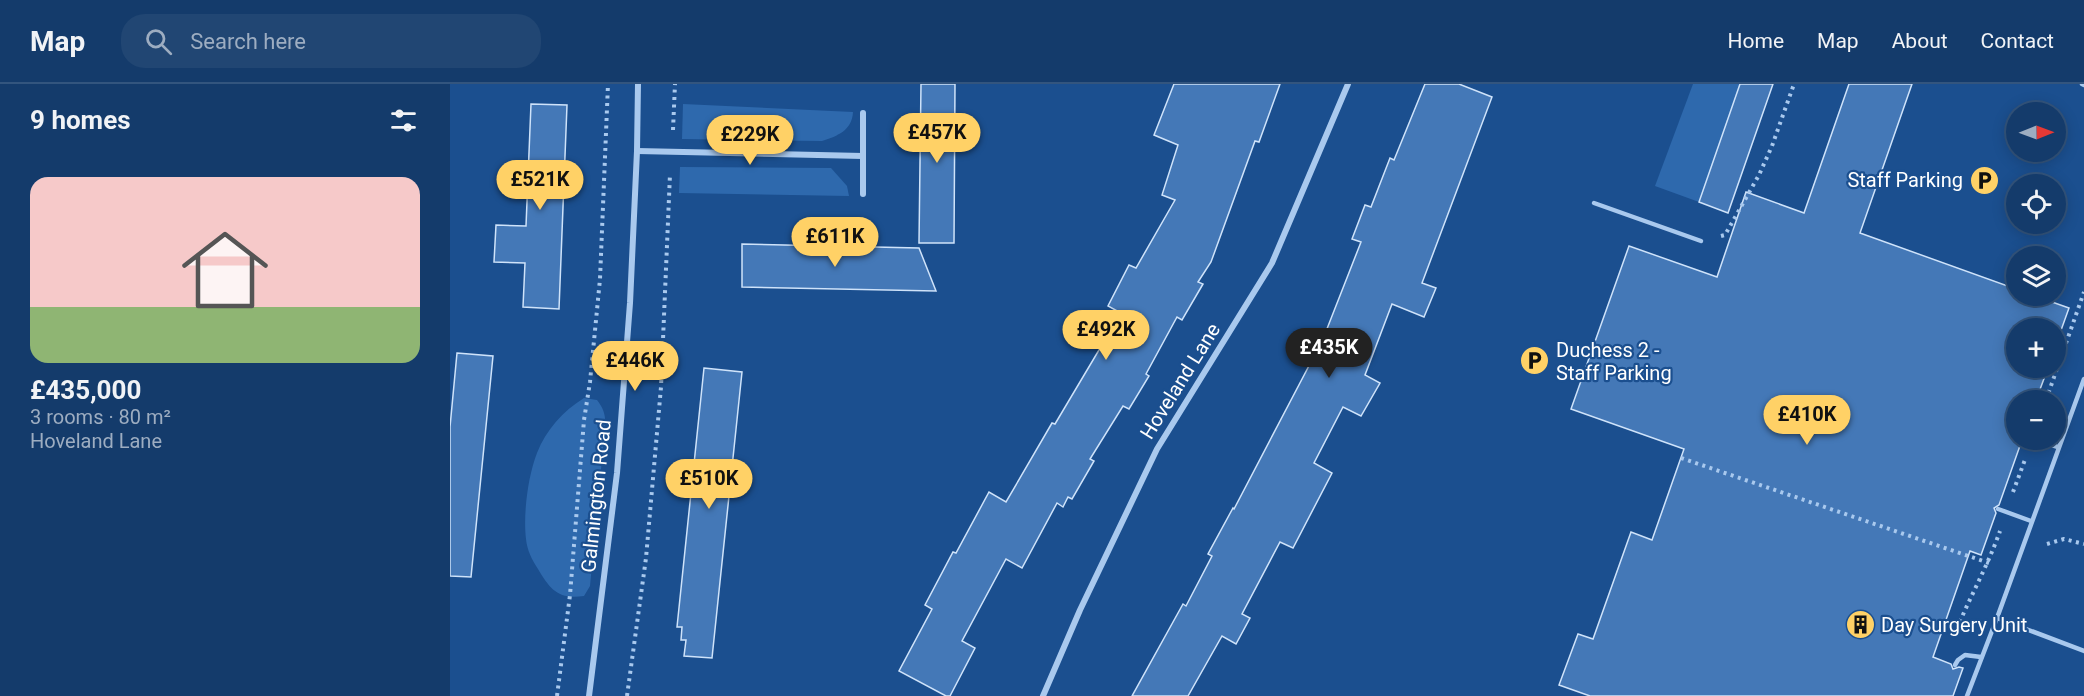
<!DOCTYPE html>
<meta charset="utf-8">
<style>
:root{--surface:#143b6b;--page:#214673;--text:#f1f3f6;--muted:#9dadc1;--line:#33557e;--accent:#ffd166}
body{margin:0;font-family:Roboto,sans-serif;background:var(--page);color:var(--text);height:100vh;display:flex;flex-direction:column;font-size:22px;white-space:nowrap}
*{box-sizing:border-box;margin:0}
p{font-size:20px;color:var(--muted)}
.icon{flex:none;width:33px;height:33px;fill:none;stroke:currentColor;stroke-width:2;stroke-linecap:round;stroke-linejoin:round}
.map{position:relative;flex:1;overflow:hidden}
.drawer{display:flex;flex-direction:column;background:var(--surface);width:450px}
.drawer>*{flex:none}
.needle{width:39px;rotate:89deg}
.buttons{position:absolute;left:1556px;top:18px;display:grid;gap:12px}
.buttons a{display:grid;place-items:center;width:60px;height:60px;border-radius:50%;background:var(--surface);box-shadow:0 3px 15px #0003,0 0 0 2px var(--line);font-size:30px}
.price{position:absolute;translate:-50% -51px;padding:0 14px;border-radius:21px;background:var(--accent);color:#111;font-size:20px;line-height:39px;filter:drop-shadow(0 2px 3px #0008)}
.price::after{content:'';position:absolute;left:50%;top:36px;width:18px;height:14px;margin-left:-9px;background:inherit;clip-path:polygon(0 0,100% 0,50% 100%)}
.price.on{background:#222;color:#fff}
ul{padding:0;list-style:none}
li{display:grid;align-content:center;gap:12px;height:318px;padding:0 30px}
li span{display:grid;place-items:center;height:186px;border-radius:18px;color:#555}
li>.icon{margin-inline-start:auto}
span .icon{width:108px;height:108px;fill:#fffc;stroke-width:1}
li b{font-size:26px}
h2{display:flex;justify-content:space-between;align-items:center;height:72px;padding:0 30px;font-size:26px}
header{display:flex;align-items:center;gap:36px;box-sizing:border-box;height:84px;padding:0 30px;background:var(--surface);border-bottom:2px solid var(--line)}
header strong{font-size:28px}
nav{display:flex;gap:33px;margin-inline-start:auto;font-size:21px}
.search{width:420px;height:54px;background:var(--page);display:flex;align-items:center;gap:15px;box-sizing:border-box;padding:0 21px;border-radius:24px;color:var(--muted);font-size:22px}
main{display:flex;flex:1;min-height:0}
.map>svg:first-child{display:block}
.green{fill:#2e69ad}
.building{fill:#4478b7;stroke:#cfe3fa;stroke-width:1.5}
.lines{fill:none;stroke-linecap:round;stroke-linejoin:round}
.path{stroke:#a9c9ee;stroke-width:4;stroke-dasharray:3 4.5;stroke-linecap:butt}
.lane{stroke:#a9c9ee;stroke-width:4.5}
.street{stroke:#a9c9ee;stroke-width:6}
.labels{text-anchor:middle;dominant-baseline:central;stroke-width:4.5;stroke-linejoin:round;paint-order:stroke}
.poi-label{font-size:20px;fill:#fff;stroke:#1b4f8f;text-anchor:start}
.street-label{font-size:20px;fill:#fff;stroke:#1b4f8f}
</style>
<header>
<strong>Map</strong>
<div class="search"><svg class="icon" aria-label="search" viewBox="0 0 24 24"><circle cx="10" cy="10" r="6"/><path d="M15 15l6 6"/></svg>Search here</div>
<nav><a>Home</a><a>Map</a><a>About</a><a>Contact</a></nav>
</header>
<main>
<section class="drawer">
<h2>9 homes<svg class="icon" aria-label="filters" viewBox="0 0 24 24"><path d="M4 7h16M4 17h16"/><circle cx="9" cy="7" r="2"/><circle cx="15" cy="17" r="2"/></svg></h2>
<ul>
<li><span style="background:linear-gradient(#f6c9c9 70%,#8fb573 0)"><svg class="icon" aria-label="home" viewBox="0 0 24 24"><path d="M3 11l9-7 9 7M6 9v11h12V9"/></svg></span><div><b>£435,000</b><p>3 rooms · 80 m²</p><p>Hoveland Lane</p></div></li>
</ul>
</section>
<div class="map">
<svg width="1634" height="612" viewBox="0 0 1634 612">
<rect width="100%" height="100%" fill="#1b4f8f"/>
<g class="green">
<path d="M1243 0H1290L1249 118 1205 102Z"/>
<path d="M233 20 403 28C402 46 388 52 372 57L232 55Z"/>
<path d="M230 83 381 84 397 102 399 112 229 109Z"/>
<path d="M134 314 147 316C154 325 156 332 155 343L140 502 134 512C108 516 100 505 88 485 82 476 77 466 76 455 73 430 78 392 87 369 96 346 113 327 134 314Z"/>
</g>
<g class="building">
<path d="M471 0H505L504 159H469Z"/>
<path d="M724 0H830L809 58 805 57 761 178 748 198 753 200 732 236 727 233 696 290 699 292 679 325 673 322 640 375 644 377 622 415 618 413 613 423 607 419 572 484 556 475 512 557 525 564 500 612H496L449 587 482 525 475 521 503 468 506 469 539 408 556 418 602 339 605 340 671 229 658 222 679 181 686 184 725 116 712 111 728 61 704 51Z"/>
<path d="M975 0H1009L1042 13 972 199 986 204 974 233 942 220 915 291 930 299 911 332 893 323 864 379 882 389 843 464 830 458 792 530 800 534 786 560 772 552 738 612H682L733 520 736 522 762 472 758 470 783 424 784 425 873 255 911 158 902 155 915 121 921 123 940 74 944 76Z"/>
<path d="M1290 0H1323L1278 129 1249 118Z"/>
<path d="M1399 0H1462L1410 149 1566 205V212H1585L1619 224 1605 263V244H1566V284H1598L1586 316H1566V356H1572L1549 421 1544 424 1546 429 1531 471 1520 467 1483 573 1501 580 1503 585 1509 583 1513 584 1503 612H1140L1109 601 1128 550 1143 555 1181 448 1202 456 1234 365 1121 325 1179 162 1267 193 1296 108 1354 129Z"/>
<path d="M81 20 117 21 109 225 73 223 75 179 44 178 46 141 76 142Z"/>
<path d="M292 160 469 164 486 207 292 203Z"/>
<path d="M7 269 43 272 21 493 0 492V343Z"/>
<path d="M254 284 292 288 262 574 234 572 236 556H231L232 543H227Z"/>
</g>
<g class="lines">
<g class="path">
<path d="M223 46 225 0"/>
<path d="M1271 152 1275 151 1309 91 1322 62 1344 0"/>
<path d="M1596 316 1634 208"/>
<path d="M1231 374 1539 479"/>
<path d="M1563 408 1576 373"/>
<path d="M1597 460 1614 455 1634 460"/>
<path d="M1504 552C1518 516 1537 484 1550 447"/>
<path d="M107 612 120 511 134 336 140 298 150 195 158 0"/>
<path d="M177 612 196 474 211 303 220 90"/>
</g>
<g class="lane">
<path d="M1632 0 1634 1"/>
<path d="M1144 119 1251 157"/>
<path d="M1586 356 1608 363"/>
<path d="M1548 425 1581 437"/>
<path d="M1547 534 1634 295"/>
<path d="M1505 581 1508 576 1515 571 1531 573"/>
<path d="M1517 612 1547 534 1634 567"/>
</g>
<g class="street">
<path d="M413 29V110"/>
<path d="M187 67 413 72"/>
<path d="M139 612 167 389 180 219 187 67 188 0"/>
<path d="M593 612 630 526 707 365 822 179 898 0"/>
</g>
</g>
<defs>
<symbol id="parking-disc" viewBox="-11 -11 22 22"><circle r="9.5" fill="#ffd166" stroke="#1b4f8f"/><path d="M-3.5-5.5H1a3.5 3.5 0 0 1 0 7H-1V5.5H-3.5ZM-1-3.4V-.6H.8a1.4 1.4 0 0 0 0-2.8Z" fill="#111"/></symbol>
<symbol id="building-disc" viewBox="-11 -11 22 22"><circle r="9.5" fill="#ffd166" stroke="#1b4f8f"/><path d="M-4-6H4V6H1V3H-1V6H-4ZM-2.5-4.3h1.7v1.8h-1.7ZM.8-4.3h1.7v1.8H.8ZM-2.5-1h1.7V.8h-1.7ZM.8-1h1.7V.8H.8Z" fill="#111"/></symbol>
</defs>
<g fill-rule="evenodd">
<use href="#parking-disc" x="1518" y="80" width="33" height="33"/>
<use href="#parking-disc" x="1068" y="260" width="33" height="33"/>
<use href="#building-disc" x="1394" y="524" width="33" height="33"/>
</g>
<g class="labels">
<g class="poi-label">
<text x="1513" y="96" text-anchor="end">Staff Parking</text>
<text x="1106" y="266">Duchess 2 -<tspan x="1106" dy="23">Staff Parking</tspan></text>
<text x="1431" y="541">Day Surgery Unit</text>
</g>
<g class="street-label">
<text transform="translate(730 297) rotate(-58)">Hoveland Lane</text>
<text transform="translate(146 412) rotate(-84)">Galmington Road</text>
</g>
</g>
</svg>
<div class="buttons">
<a><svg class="needle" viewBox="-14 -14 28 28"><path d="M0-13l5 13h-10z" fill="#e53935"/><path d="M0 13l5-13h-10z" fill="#9dadc1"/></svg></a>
<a><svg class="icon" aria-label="locate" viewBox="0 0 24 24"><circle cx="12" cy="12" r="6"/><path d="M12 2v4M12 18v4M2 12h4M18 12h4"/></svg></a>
<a><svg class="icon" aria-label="layers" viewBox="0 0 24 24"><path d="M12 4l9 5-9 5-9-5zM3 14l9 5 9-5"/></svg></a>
<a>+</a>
<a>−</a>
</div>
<b class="price" style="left:487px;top:80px">£457K</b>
<b class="price" style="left:300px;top:82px">£229K</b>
<b class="price" style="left:90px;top:127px">£521K</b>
<b class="price" style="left:385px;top:184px">£611K</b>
<b class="price" style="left:656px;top:277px">£492K</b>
<b class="price on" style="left:879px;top:295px">£435K</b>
<b class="price" style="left:185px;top:308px">£446K</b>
<b class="price" style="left:1357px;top:362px">£410K</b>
<b class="price" style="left:259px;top:426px">£510K</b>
</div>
</main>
